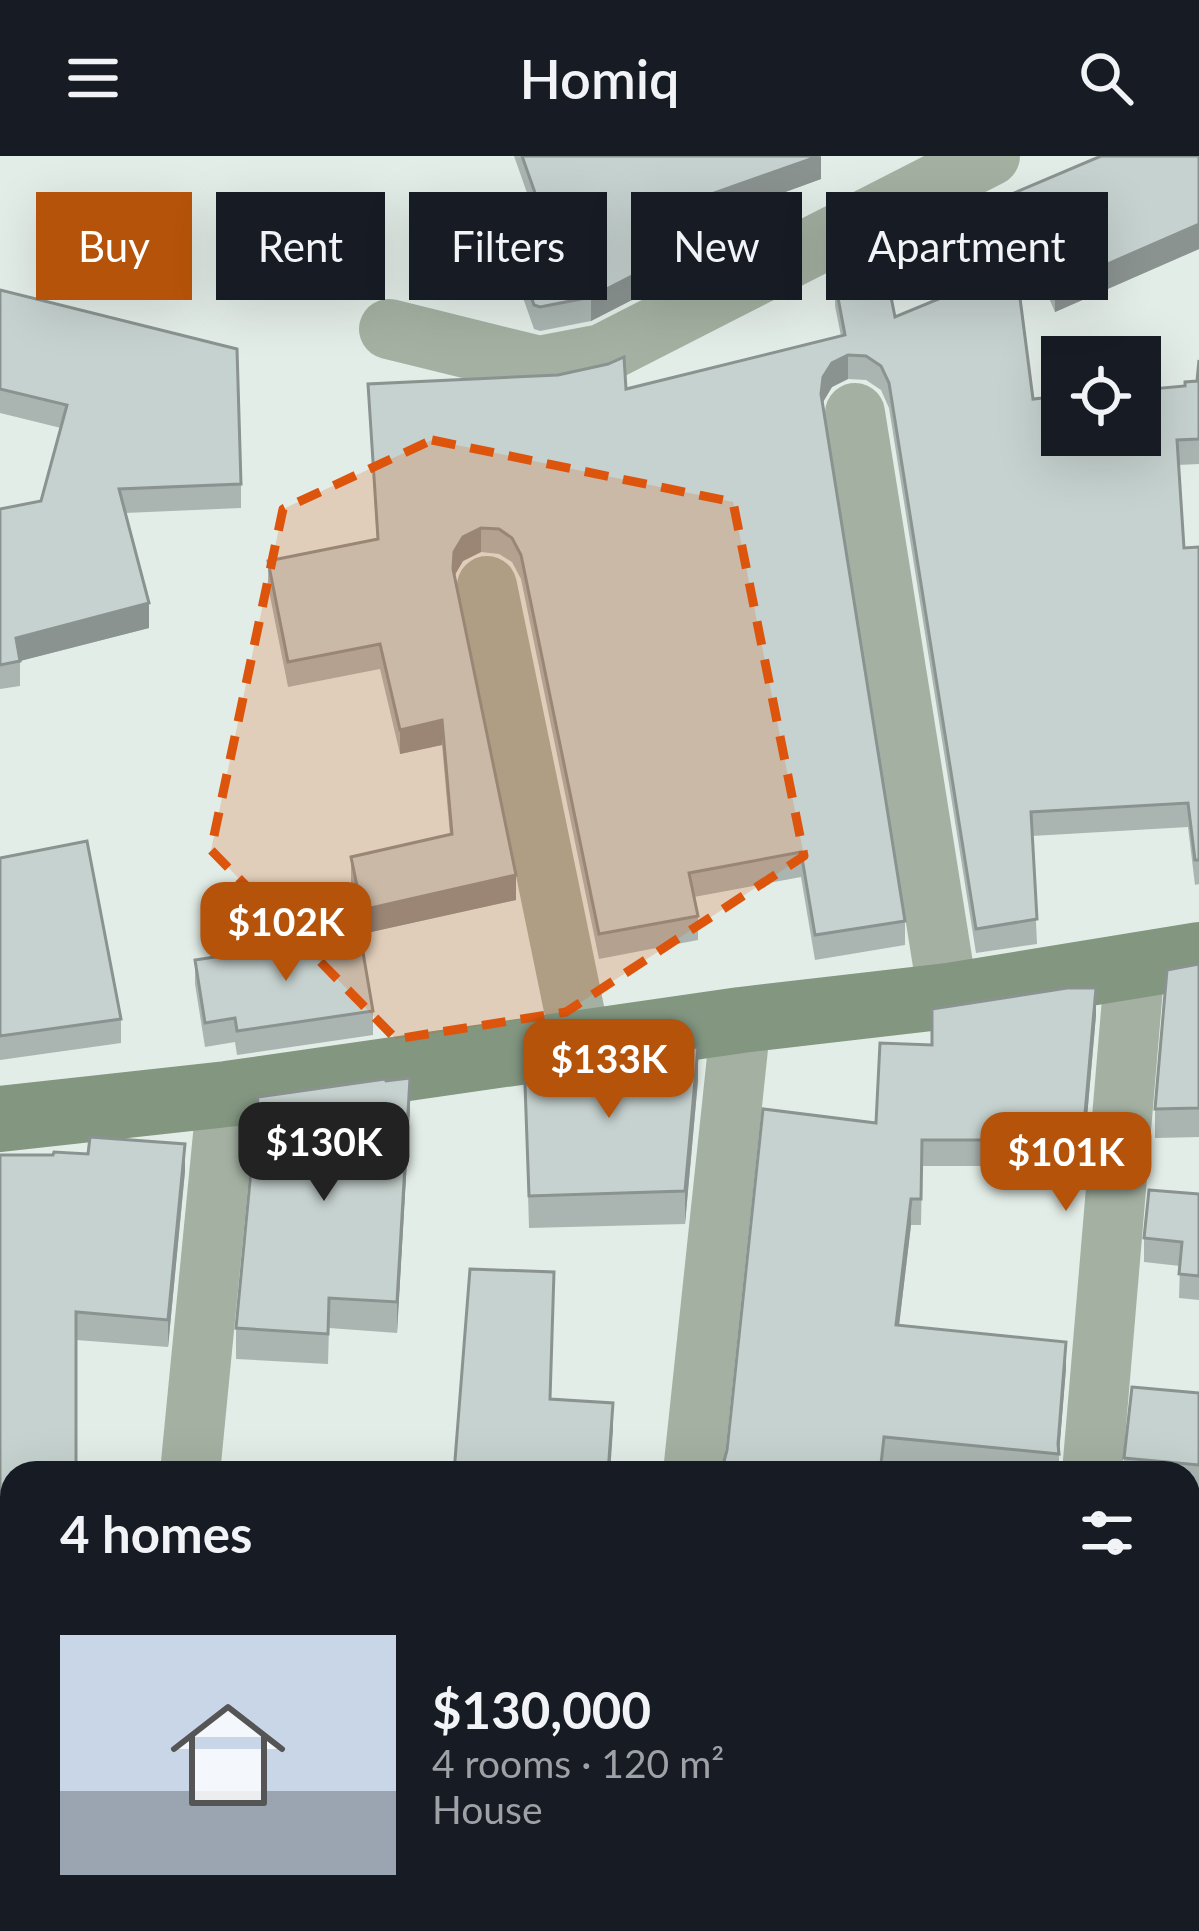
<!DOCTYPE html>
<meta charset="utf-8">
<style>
:root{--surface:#171b24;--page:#242831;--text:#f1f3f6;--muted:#9ea1a6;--line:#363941;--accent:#b45309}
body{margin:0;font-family:Lato,sans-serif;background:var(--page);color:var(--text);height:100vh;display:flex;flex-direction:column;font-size:45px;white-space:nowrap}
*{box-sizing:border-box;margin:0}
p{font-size:39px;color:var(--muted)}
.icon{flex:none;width:66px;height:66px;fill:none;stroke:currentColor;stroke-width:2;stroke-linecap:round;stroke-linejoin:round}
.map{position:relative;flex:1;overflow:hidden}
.drawer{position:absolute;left:0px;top:1305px;width:1200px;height:471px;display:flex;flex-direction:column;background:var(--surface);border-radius:36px 36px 0 0;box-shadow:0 12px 48px #0002}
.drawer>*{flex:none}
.hud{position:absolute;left:36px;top:36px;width:1128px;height:108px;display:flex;gap:24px}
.controls{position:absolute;left:1041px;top:180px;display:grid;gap:24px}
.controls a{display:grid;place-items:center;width:120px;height:120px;border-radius:0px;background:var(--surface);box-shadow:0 12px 48px #0002;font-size:60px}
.price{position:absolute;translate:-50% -102px;padding:0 27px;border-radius:24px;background:var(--accent);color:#fff;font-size:39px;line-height:78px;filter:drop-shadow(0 3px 6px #0008)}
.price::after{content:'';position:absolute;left:50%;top:72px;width:36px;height:27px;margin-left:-18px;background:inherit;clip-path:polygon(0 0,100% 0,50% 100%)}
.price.selected{background:#222;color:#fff}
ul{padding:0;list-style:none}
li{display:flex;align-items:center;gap:36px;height:300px;padding:0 60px}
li+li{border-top:3px solid var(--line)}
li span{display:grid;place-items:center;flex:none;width:336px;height:240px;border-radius:0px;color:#555}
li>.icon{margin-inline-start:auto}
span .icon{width:144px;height:144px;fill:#fffc;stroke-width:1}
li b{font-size:51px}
h2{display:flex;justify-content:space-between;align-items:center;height:144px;padding:0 60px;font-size:51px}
.pill{padding:0 42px;border-radius:0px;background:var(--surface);box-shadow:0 12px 48px #0002;font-size:42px;line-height:108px}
.pill.selected{background:var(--accent);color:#fff}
header{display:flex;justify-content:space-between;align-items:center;height:156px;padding:0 60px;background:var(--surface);font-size:54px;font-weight:600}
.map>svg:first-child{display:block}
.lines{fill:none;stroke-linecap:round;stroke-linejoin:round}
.street{stroke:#a4b1a2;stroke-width:60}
.secondary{stroke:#829680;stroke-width:66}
.wall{fill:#aab5b2}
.shaded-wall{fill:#8b9391}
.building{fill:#c6d2cf;stroke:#8b9391;stroke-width:3}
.marked{fill:#dd550c;fill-opacity:0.2;stroke:#dd550c;stroke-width:9;stroke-dasharray:24 15;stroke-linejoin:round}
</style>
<header><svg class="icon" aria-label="menu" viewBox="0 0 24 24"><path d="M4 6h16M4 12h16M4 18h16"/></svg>Homiq<svg class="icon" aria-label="search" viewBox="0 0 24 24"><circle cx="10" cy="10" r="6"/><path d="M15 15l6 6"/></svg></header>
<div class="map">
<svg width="1199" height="1775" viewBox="0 0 1199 1775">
<rect width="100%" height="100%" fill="#e3ede7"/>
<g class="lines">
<g class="street">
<path d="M389 173 539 210 602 198 990 0"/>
<path d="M855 257 948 840"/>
<path d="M487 430 581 887"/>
<path d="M190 1317 227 938"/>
<path d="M693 1317 741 864"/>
<path d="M1092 1317 1135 808"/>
<path d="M145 1775 146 1764"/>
<path d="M645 1775 646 1764"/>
<path d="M1053 1775 1054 1764"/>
</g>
<path class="secondary" d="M0 963 227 938 741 864 948 840 1199 799"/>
</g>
<g class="wall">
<path d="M514 0H821V23L697 68 702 108 591 165 540 175 534 173 521 136V112L550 102Z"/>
<path d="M1199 0V93L1055 156 1014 61V37Z"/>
<path d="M835 126 1033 243 1185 230 1197 225 1199 204V308L1178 309 1184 392 1199 391V728L1195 729 1188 671 1032 680 1037 788 976 797 889 252 881 234 866 224 848 223 832 231 823 246 905 765V789L815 804 801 721 694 741 698 760V784L599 803 521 423 512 406 499 398 481 396 463 405 455 419 516 744 362 778 351 725V701L450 679 442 589 400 598 380 513 288 531 268 430V405L377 384 368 228 626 233 841 180 835 150Z"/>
<path d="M0 134 241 328V352L125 357 149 472 20 505V530L0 533V353L41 345 61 272 0 257Z"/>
<path d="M0 702 121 863V887L0 904Z"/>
<path d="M195 804 373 855V879L237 899 235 886 205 891 195 828Z"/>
<path d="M1199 808V981L1155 982V953Z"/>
<path d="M1096 859 1085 984 998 987 997 1010H922L921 1069H911L899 1169 1066 1212 1059 1297V1317H984L884 1307 883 1317H721L876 967 932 889Z"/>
<path d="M524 900 698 924 685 1068 529 1072Z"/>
<path d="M386 925 410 952 397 1177 329 1172 328 1208 236 1203V1172Z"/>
<path d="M0 999 185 1015 168 1191 76 1184 12 1317V1617H0Z"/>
<path d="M1199 1038V1144L1179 1142 1180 1110 1144 1106V1082Z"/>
<path d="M1199 1237V1333L1188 1332V1317H1124V1302Z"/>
</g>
<g class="shaded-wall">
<path d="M821 0V23L689 71V46Z"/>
<path d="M1199 68V93L1055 156V131Z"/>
<path d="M702 84V108L591 165V141Z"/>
<path d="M848 199V223L832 231 823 246 821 238 823 221 832 207Z"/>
<path d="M481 372V396L463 405 454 420V396L463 381Z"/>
<path d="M149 447V472L16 506V482Z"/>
<path d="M442 564V589L400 598V574Z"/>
<path d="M516 719V744L362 778V754Z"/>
<path d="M1096 832V859L1085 984V958Z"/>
<path d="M698 891V924L685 1068V1035Z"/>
<path d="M410 922V952L397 1177V1146Z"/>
<path d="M185 988V1015L168 1191V1164Z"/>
<path d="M911 1043V1069L896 1195V1169Z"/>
<path d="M1066 1186V1212L1059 1298H1058Z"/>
<path d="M613 1247V1273L610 1317H608Z"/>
</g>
<g class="building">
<path d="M522 0H819L689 46 702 84 591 141 540 151 534 149 521 112 557 99Z"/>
<path d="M1101 0H1199V68L1055 131 1014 37Z"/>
<path d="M1016 111 1033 243 1062 240V279H1140V234L1185 230V226L1197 225 1199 204V283L1177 284 1184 392 1199 391V704H1195L1188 647 1031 656 1037 763 976 773 889 227 881 210 866 200 848 199 832 207 823 221 821 238 905 765 815 779 801 696 689 717 698 760 599 778 521 399 512 382 499 373 481 372 463 381 454 396 453 413 516 719 362 754 351 701 452 678 442 564 400 574 380 488 288 506 268 405 378 383 368 228 558 219 608 208 624 201 626 233 845 179 835 126 886 116 895 161Z"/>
<path d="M0 134 237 193 241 328 119 333 149 447 16 482 20 505 0 509V353L41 345 67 249 0 233Z"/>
<path d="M87 685 121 863 0 880V702Z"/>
<path d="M360 779 373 855 237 875 235 862 205 867 195 804Z"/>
<path d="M1199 808V952L1155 953 1167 814Z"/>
<path d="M1067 832H1096L1085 958 998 961 997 984H922L921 1043H911L896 1169 1066 1186 1058 1288 1059 1298 884 1281 880 1317H721L727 1294 763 953 876 967 880 887 932 889V853Z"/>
<path d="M698 891 685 1035 529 1040 524 900 556 896Z"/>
<path d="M410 922 397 1146 329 1142 328 1178 236 1172 258 941 385 923 386 925Z"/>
<path d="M90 981 185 988 168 1164 76 1156V1317H12V1590L0 1589V999H53L54 996 88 998Z"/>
<path d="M1149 1034 1199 1038V1120L1179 1118 1182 1086 1144 1082Z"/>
<path d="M470 1113 554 1116 550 1243 613 1247 608 1317H454Z"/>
<path d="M1132 1231 1199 1237V1309L1124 1302Z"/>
<path d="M1188 1493 1199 1494V1775H1073L1082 1767 1083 1764H1188Z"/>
<path d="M68 1764H115L124 1775H67Z"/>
<path d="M175 1764H556L555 1775H165L172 1769Z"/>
<path d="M685 1764H1023L1032 1775H684Z"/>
</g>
<path class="marked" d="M432 284 733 346 804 700 566 856 396 883 211 694 283 353Z"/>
</svg>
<div class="controls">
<a><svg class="icon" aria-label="locate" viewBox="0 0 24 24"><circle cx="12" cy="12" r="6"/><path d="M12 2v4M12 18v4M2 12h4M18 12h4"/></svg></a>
</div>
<b class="price" style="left:286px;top:828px">$102K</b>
<b class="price" style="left:609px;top:965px">$133K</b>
<b class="price selected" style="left:324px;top:1048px">$130K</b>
<b class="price" style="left:1066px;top:1058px">$101K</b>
<div class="hud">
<a class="pill selected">Buy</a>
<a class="pill">Rent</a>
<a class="pill">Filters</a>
<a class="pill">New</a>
<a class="pill">Apartment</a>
</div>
<section class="drawer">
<h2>4 homes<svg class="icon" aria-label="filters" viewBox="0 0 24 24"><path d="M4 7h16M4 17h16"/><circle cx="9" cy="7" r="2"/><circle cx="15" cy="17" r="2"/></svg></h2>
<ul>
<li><span style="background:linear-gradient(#c9d6e8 65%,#9aa5b1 0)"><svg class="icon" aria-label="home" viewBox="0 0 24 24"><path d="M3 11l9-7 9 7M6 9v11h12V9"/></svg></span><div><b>$130,000</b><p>4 rooms · 120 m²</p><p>House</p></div></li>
</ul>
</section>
</div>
